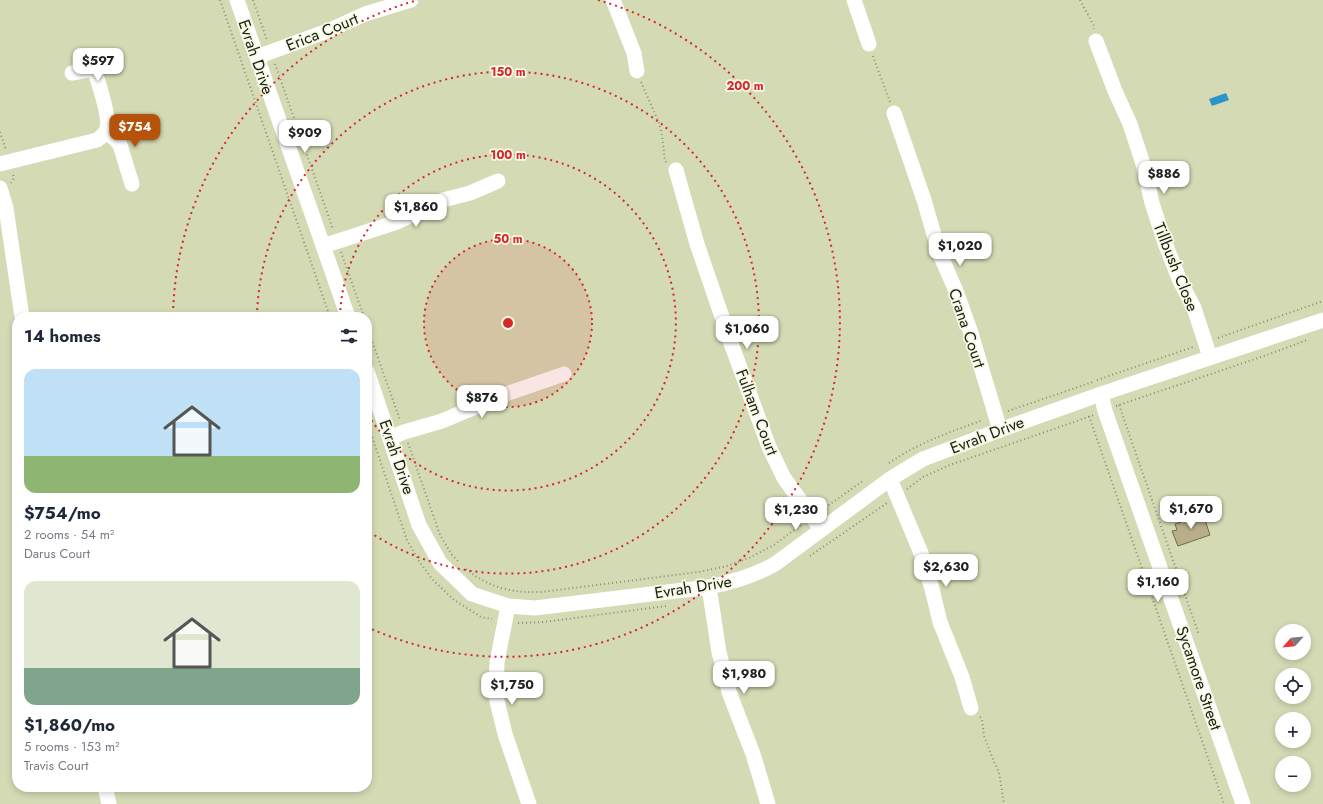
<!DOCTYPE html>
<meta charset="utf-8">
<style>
:root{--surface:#fff;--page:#f2f2f3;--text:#1f2937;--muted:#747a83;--accent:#b45309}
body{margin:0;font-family:Jost,sans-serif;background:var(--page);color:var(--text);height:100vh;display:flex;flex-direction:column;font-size:15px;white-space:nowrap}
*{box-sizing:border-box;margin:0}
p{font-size:13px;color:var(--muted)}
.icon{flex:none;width:22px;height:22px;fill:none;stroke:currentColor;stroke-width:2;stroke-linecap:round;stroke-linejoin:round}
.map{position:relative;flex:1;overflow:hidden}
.details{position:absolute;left:12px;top:312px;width:360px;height:480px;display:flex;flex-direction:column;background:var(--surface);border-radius:16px;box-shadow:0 2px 6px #0003}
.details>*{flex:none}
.needle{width:26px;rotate:243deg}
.fabs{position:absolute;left:1275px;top:624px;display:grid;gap:8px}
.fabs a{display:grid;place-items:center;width:36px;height:36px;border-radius:50%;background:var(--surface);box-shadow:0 2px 6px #0003;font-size:20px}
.price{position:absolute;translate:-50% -34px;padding:0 9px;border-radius:8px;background:#fff;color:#222;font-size:13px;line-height:26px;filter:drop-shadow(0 1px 2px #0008)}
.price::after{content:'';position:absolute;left:50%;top:24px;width:12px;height:9px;margin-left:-6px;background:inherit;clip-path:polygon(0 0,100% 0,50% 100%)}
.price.selected{background:var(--accent);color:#fff}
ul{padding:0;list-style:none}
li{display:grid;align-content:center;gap:8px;height:212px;padding:0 12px}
li span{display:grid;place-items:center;height:124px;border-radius:12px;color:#555}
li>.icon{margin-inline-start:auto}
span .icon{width:72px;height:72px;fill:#fffc;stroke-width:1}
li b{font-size:17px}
h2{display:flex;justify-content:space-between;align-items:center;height:48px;padding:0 12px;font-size:17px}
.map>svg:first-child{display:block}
.water{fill:#2a95ca}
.building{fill:#b8af8a;stroke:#746b48}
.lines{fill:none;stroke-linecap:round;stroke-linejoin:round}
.path{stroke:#8a8e72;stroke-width:2;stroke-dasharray:1 3;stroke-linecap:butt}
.minor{stroke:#fff;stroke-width:15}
.ring{fill:none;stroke:#d62828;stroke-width:2;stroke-dasharray:2 4}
.labels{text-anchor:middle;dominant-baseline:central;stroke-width:3.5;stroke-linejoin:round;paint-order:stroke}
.street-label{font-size:16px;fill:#1b1d0f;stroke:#f5f9e6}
.centre{fill:#d62828;stroke:#f5f9e6;stroke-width:2}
.ring-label{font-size:12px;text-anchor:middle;font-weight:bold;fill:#d62828;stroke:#f5f9e6;stroke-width:3.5;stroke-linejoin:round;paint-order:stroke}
</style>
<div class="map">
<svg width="1323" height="804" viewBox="0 0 1323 804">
<rect width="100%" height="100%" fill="#d4dab4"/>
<path class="water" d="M1226 93 1229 100 1212 106 1209 99Z"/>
<path class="building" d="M1203 514 1210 535 1178 546 1172 531 1177 530 1175 524Z"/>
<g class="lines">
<g class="path">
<path d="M220 0 330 317"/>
<path d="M253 0 267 40"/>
<path d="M1080 0 1094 26V29"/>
<path d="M873 56 890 102"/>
<path d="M275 64 333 229"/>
<path d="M641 82 659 123 662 135 665 161 667 163"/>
<path d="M0 132 6 150"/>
<path d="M11 183 14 178 13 174"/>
<path d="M341 252 364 317"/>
<path d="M367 327 400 420"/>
<path d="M1218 338 1323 301"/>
<path d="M1097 380 1193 347"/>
<path d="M1119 405 1199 635"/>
<path d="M1116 406 1267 355 1307 340"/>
<path d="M1008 411 1093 382"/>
<path d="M1089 416 1224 804"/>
<path d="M367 422 407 540 419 561 432 579 454 600 481 617 492 619"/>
<path d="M408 443 440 535 452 555 460 563"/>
<path d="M889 463C918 443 950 432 983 420"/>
<path d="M907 489 923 477 950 465 1094 415"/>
<path d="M822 510 864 480"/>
<path d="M810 556 887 503"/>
<path d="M466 569C490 588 511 593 541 592L699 572 727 566 749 558 774 545 802 524"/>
<path d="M518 623 544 622 666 606"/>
<path d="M980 717 982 719 984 736 994 762 999 772 1004 804"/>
</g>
<g class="minor">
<path d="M237 0 348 317"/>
<path d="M613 0 634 53 637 71"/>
<path d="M854 0 869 44"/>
<path d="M1096 41 1115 91 1130 124 1143 164 1152 203 1165 243 1180 281 1194 308 1210 357"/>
<path d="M257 57 330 30 365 14 411 0"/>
<path d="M72 73 94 69 115 59"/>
<path d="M894 113 924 200 939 252 956 291 970 330 1000 430"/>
<path d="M106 132 116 140 120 145 132 184"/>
<path d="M0 164 97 140C101 137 106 134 107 128 110 118 98 81 94 69"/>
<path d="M676 170 697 244 732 346 769 447 784 478 821 529"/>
<path d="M0 188 6 208 22 317"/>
<path d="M323 246 397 222 443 200 470 193 498 181"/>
<path d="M367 371 419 525 440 563 472 594 508 606 535 608 709 587C733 582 754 576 775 564L890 479 923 459 1000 430 1101 394 1323 320"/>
<path d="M1101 394 1105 411 1243 804"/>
<path d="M390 438 404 432 442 421 506 394 564 374"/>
<path d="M890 479 921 553 932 589 940 622 962 677 971 708"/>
<path d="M709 587 719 652 729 692 753 754 768 804"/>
<path d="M508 606 497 662 496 697 505 734 529 804"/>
<path d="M105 787 109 804"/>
</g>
</g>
<circle cx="508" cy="323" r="84" fill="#d62828" fill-opacity=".12"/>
<g class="ring">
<circle cx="508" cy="323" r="84"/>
<path d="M340 316A168 168 0 1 1 367 414"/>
<path d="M257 316A251 251 0 1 1 368 531"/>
<path d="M173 314A335 335 0 0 1 418 0M598 0A335 335 0 1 1 369 628"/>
</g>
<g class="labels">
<g class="street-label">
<text transform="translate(322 32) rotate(-22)">Erica Court</text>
<text transform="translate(256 57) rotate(71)">Evrah Drive</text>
<text transform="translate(1176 267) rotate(68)">Tillbush Close</text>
<text transform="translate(967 328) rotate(71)">Crana Court</text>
<text transform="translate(757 412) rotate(69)">Fulham Court</text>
<text transform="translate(987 435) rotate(-21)">Evrah Drive</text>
<text transform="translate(397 457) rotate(71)">Evrah Drive</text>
<text transform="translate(693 587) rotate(-9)">Evrah Drive</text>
<text transform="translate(1199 678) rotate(71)">Sycamore Street</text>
</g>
</g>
<circle cx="508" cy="323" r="6" class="centre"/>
<g class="ring-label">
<text x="508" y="76">150 m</text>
<text x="745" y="90">200 m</text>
<text x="508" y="159">100 m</text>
<text x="508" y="243">50 m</text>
</g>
</svg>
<div class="fabs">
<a><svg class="needle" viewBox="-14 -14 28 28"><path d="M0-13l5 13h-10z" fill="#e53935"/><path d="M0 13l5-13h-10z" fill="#747a83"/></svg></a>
<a><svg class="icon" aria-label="locate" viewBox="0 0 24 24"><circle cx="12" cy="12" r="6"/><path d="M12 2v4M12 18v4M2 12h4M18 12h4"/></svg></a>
<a>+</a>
<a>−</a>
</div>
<b class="price" style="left:98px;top:82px">$597</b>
<b class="price selected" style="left:135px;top:148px">$754</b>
<b class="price" style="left:305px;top:154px">$909</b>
<b class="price" style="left:1164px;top:195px">$886</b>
<b class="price" style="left:416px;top:228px">$1,860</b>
<b class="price" style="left:960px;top:267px">$1,020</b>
<b class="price" style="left:747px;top:350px">$1,060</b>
<b class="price" style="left:482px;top:419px">$876</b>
<b class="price" style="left:1191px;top:530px">$1,670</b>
<b class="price" style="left:796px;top:531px">$1,230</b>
<b class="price" style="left:946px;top:588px">$2,630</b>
<b class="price" style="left:1158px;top:603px">$1,160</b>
<b class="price" style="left:744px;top:695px">$1,980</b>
<b class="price" style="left:512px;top:706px">$1,750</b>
<section class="details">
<h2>14 homes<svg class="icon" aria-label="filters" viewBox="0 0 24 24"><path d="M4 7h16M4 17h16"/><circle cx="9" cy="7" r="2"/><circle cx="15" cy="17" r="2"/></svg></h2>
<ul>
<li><span style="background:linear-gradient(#bfe0f5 70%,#8fb573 0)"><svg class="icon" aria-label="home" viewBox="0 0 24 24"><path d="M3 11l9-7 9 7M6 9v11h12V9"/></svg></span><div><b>$754/mo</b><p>2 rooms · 54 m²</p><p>Darus Court</p></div></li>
<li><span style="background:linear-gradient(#dfe7d0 70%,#7fa58c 0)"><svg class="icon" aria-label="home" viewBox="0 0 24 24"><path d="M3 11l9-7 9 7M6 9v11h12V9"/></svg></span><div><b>$1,860/mo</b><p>5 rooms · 153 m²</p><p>Travis Court</p></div></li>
</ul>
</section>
</div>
